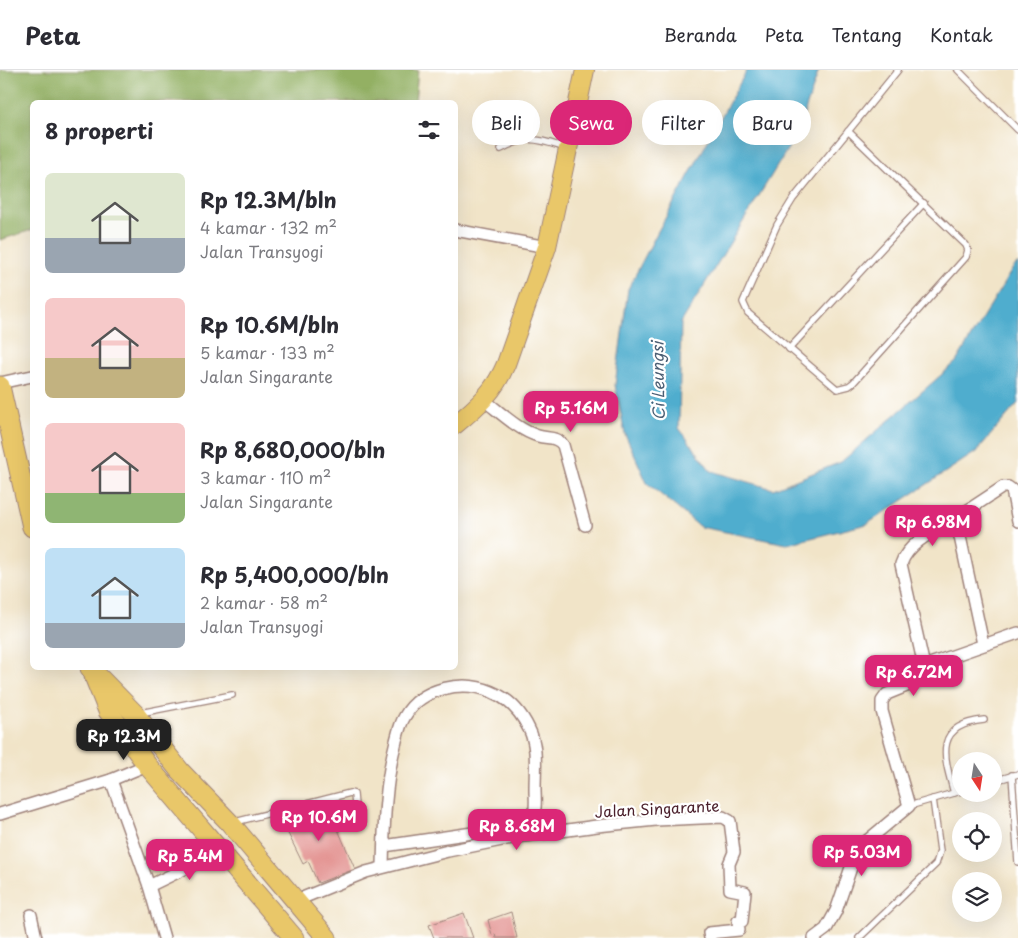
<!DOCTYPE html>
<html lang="id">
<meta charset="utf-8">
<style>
:root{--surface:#fff;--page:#f7f7f7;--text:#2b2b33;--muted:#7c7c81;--line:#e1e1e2;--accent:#db2777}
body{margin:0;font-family:"Playpen Sans",sans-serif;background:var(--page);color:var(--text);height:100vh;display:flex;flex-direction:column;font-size:19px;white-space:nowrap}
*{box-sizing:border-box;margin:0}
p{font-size:16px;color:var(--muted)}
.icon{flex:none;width:28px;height:28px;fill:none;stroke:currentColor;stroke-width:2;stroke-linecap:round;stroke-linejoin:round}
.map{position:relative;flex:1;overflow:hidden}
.drawer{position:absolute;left:30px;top:30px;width:428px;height:570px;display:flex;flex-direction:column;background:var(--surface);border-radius:8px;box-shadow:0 5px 20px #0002}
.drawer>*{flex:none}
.banner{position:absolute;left:472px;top:30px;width:470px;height:45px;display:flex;gap:10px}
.needle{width:32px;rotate:168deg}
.fabs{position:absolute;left:952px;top:682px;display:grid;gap:10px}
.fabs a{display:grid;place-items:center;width:50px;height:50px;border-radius:50%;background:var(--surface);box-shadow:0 5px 20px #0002;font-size:25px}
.price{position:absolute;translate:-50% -42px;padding:0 11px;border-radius:10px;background:var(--accent);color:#fff;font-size:16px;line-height:32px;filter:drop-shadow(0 1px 2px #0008)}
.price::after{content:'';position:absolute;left:50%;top:30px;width:15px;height:11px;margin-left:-8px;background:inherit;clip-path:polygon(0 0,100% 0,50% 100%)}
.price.selected{background:#222;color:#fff}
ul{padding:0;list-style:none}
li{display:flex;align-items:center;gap:15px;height:125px;padding:0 15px}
li span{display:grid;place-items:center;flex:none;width:140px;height:100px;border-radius:8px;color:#555}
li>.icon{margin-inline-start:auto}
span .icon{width:60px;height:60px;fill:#fffc;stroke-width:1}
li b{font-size:21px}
h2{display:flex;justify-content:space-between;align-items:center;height:60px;padding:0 15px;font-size:21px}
.tag{padding:0 18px;border-radius:22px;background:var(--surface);box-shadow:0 5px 20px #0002;font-size:18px;line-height:45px}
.tag.selected{background:var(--accent);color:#fff}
header{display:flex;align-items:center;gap:30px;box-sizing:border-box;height:70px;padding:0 25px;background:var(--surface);border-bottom:1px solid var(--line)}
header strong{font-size:24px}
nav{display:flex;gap:28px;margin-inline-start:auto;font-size:18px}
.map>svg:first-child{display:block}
.forest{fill:#93b063;stroke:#6e6847}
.water{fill:#4fadce;stroke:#4c667c}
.building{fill:#e49694}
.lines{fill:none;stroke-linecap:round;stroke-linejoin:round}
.service-casing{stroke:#9e827a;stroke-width:8}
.minor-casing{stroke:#9e827a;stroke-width:14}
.primary-casing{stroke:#9e827a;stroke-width:20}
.trunk-casing{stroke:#9e827a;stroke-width:21}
.service{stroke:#fff;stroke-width:5.5}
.minor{stroke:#fff;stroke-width:11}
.primary{stroke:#e9c769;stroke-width:18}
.trunk{stroke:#e9c769;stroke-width:19}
.labels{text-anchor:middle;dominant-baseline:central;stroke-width:4.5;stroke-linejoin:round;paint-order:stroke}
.street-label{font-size:15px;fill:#4a1f2b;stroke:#fff}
.water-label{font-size:16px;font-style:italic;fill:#4c5f74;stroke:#fff}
</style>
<header>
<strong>Peta</strong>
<nav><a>Beranda</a><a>Peta</a><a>Tentang</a><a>Kontak</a></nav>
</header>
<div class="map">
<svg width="1018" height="868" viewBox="0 0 1018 868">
<rect width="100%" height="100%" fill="#fff"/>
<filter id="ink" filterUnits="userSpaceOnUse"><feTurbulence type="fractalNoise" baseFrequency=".02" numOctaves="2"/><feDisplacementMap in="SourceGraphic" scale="10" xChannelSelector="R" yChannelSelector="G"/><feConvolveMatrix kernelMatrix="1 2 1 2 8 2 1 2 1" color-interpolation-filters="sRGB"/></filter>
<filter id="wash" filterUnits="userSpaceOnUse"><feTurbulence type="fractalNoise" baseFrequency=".0096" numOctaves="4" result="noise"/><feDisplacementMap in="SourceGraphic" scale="20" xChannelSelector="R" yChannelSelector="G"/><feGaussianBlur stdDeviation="1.12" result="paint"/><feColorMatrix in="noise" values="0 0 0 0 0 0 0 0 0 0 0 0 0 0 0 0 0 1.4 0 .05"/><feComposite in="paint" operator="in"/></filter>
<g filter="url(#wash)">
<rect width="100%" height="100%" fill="#f1e4c8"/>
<path class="forest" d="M0 0H418L415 32H32V160L0 170Z"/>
<path class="water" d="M747 0H819L798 62 681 253 679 358 711 401 773 419 841 392 956 292 1013 198 1018 193V333L976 382 867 454 787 474 700 457 647 413 625 364 615 315 628 219 657 163Z"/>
<g id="blocks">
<g class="building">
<path d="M327 734 355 799 318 813 308 791 303 794 281 749 304 739Z"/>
<path d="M511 842 517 868H496L495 864 492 865 488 850Z"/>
<path d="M464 843 473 868H434L429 855Z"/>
</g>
</g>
</g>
<g filter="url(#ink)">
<use href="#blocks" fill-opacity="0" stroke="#9e827a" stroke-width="1"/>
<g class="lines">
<defs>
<g id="service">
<path d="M958 0 1018 60"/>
<path d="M848 61 966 175 968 180 966 187 853 313 849 316 837 319 748 243 743 232 777 155 793 129 898 0"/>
<path d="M501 79C529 64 537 69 566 78"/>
<path d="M789 279 924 133"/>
<path d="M140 643 232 625"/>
<path d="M1012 705 1018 792"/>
<path d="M994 711 1018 704"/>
<path d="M954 723C944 687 933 655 984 650"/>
<path d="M909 736 961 721"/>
<path d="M235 752 350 723 354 724 356 748"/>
<path d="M859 868 936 794 940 781 933 729"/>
</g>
<g id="minor">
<path d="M455 160 547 177"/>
<path d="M0 313 32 306"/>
<path d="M484 330C500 342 518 360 538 366 548 369 556 366 563 375L585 455"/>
<path d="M956 448 1003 417H1008L1012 420 1018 451"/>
<path d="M924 596 901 494C908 472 938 459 956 448L983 574"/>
<path d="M111 710 149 816 164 868"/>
<path d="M0 744 111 710 147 695"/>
<path d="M383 796C384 754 385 712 396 671 398 663 400 654 405 646 421 618 463 609 492 622 509 629 521 642 529 659 538 676 535 699 535 719 535 735 539 751 520 756L384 776"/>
<path d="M149 816 219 782"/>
<path d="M295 831 366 802 448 781 517 767 597 756 656 750 723 747 730 751 734 782 729 794 730 819 745 822 742 851H738L739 860 709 863 710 868"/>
<path d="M31 845 36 868"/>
<path d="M814 868 826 859 836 841 856 783 862 775 909 736 882 641V631L887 624 909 615 914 610 924 596 1018 563"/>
</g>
<path id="primary" d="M455 355C477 337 495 321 506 294L547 177 585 0"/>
<g id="trunk">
<path d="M0 316 32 457"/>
<path d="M90 598 135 644 180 701 230 753 327 868"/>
<path d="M94 606 108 641 147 695 294 868"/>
</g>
</defs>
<use href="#service" class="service-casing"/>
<use href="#minor" class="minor-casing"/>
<use href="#primary" class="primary-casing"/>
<use href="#trunk" class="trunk-casing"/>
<use href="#service" class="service"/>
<use href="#minor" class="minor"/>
<use href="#primary" class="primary"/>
<use href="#trunk" class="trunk"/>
</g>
</g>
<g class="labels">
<g class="street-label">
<text transform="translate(657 738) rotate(-3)">Jalan Singarante</text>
</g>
<g class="water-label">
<text transform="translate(657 311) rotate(-91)">Ci Leungsi</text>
</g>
</g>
</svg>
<div class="fabs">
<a><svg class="needle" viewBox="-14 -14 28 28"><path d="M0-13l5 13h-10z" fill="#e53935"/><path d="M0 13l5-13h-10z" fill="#7c7c81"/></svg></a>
<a><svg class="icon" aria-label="locate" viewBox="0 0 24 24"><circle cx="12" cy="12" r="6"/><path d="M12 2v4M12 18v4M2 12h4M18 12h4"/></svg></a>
<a><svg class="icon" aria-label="layers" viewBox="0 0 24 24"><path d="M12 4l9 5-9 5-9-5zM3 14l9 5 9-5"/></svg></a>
</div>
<b class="price" style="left:571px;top:363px">Rp 5.16M</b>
<b class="price" style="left:933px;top:477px">Rp 6.98M</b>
<b class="price" style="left:914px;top:627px">Rp 6.72M</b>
<b class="price selected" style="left:124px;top:691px">Rp 12.3M</b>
<b class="price" style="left:319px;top:772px">Rp 10.6M</b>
<b class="price" style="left:517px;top:781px">Rp 8.68M</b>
<b class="price" style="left:862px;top:807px">Rp 5.03M</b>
<b class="price" style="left:190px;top:811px">Rp 5.4M</b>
<div class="banner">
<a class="tag">Beli</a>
<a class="tag selected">Sewa</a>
<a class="tag">Filter</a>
<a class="tag">Baru</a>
</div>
<section class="drawer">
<h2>8 properti<svg class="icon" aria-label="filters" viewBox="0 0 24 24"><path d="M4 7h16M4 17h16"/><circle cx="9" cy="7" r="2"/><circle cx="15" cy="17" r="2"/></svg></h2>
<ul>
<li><span style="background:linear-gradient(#dfe7d0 65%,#9aa5b1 0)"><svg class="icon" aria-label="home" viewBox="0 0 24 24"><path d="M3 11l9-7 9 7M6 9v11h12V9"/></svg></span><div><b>Rp 12.3M/bln</b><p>4 kamar · 132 m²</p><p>Jalan Transyogi</p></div></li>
<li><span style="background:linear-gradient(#f6c9c9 60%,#c2b280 0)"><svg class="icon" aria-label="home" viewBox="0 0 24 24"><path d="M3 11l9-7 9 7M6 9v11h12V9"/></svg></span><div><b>Rp 10.6M/bln</b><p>5 kamar · 133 m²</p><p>Jalan Singarante</p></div></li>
<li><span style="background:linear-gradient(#f6c9c9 70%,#8fb573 0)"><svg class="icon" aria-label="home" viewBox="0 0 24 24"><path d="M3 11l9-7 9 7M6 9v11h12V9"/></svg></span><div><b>Rp 8,680,000/bln</b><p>3 kamar · 110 m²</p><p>Jalan Singarante</p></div></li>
<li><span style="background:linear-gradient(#bfe0f5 75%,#9aa5b1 0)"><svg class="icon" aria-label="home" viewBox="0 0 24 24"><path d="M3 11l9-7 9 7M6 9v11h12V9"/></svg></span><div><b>Rp 5,400,000/bln</b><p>2 kamar · 58 m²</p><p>Jalan Transyogi</p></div></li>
</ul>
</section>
</div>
